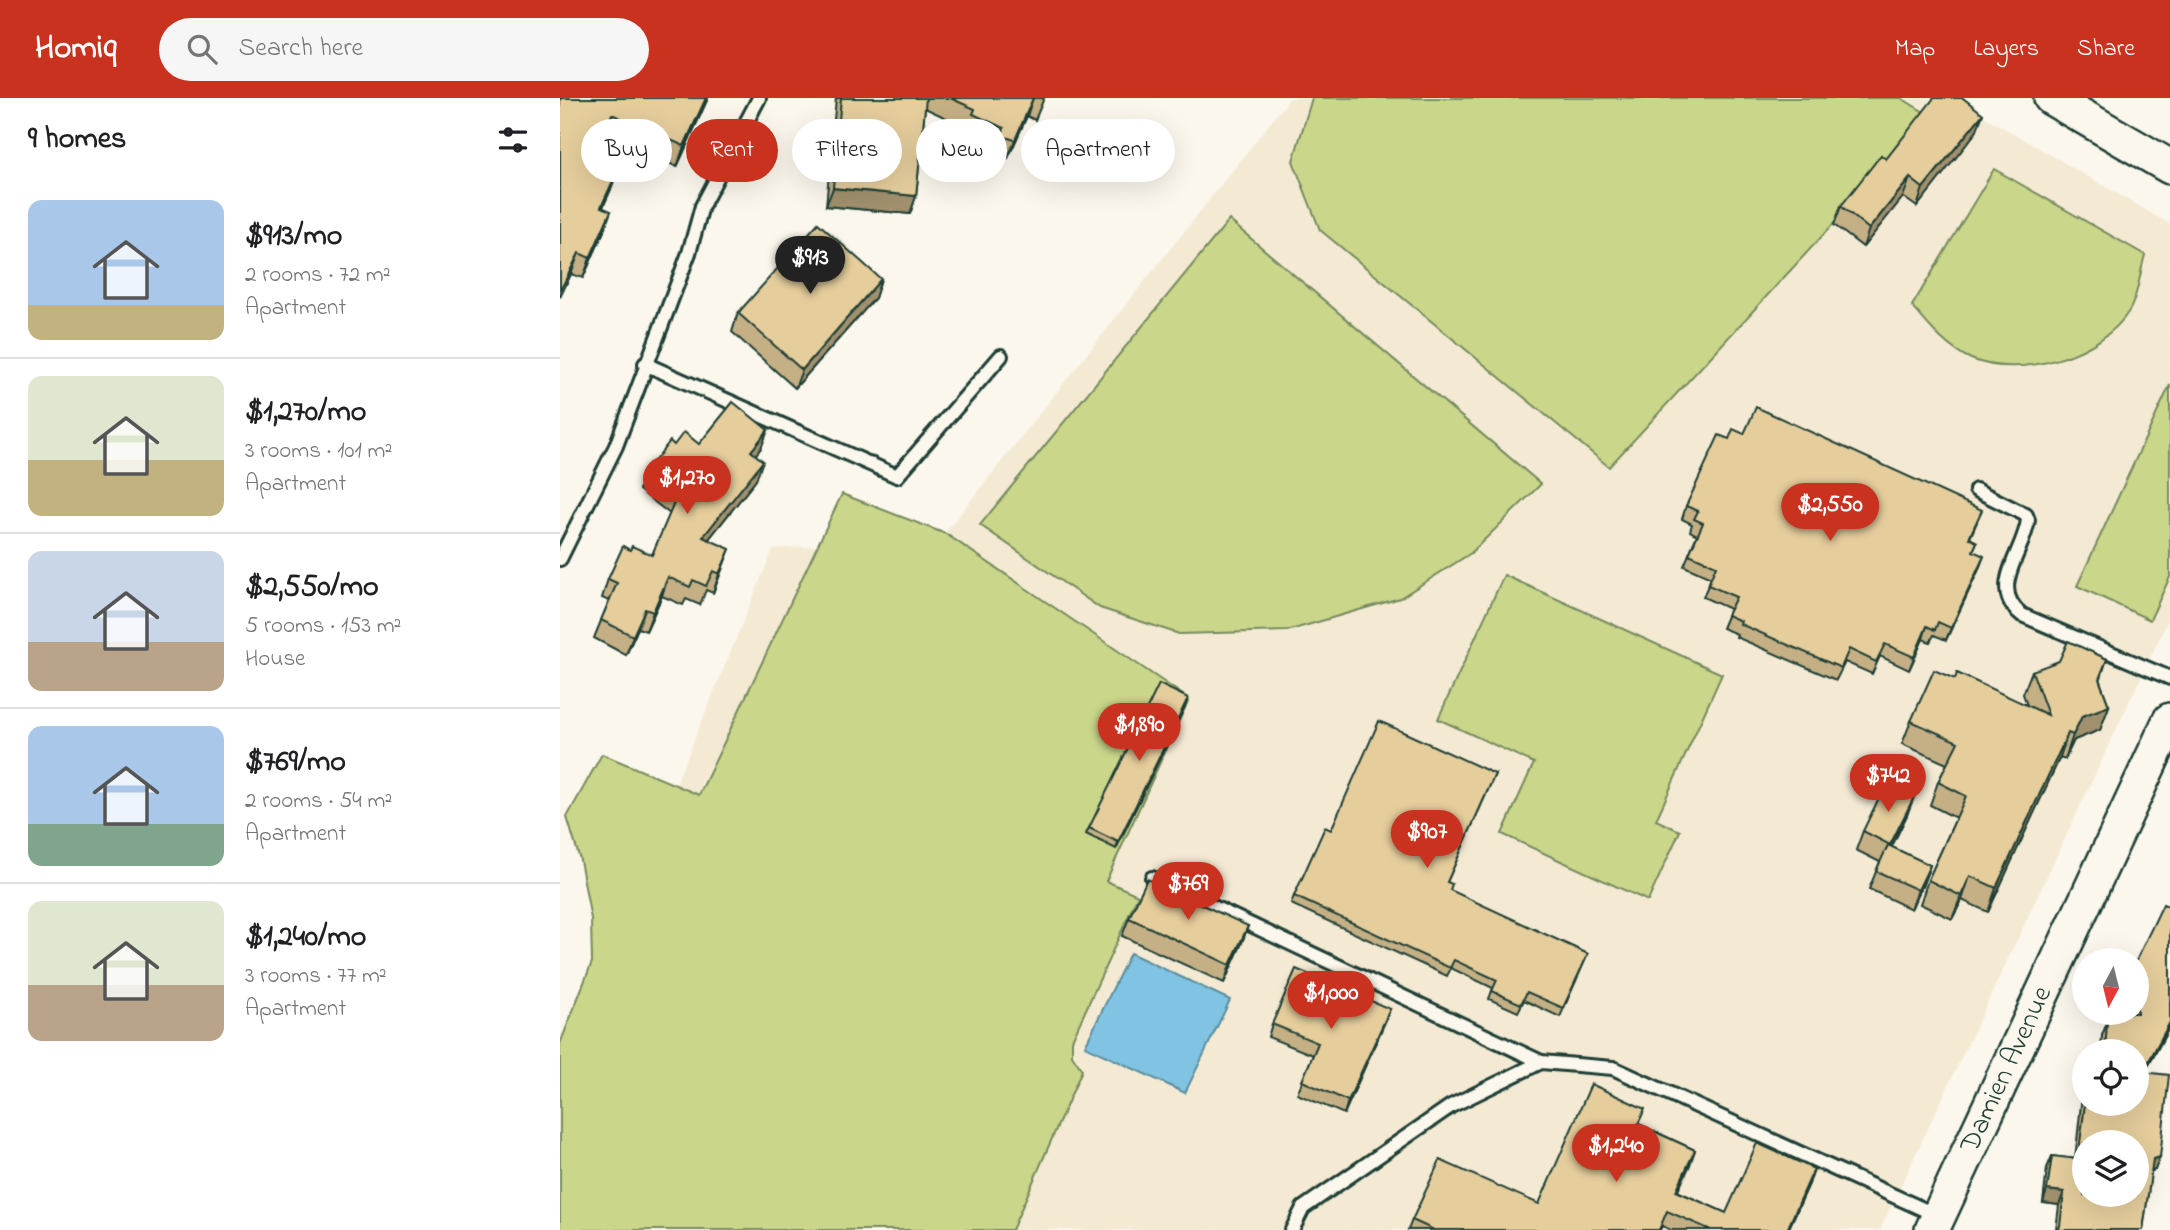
<!DOCTYPE html>
<meta charset="utf-8">
<style>
:root{--surface:#fff;--page:#f6f6f6;--text:#202124;--muted:#757577;--line:#e0e0e0;--accent:#c8321e}
body{margin:0;font-family:"Indie Flower",sans-serif;background:var(--page);color:var(--text);height:100vh;display:flex;flex-direction:column;font-size:26px;white-space:nowrap}
*{box-sizing:border-box;margin:0}
p{font-size:23px;color:var(--muted)}
.icon{flex:none;width:38px;height:38px;fill:none;stroke:currentColor;stroke-width:2;stroke-linecap:round;stroke-linejoin:round}
.map{position:relative;flex:1;overflow:hidden}
.drawer{display:flex;flex-direction:column;background:var(--surface);width:560px}
.drawer>*{flex:none}
.guide{position:absolute;left:21px;top:21px;width:665px;height:63px;display:flex;gap:14px}
.needle{width:46px;rotate:187deg}
.tools{position:absolute;left:1512px;top:850px;display:grid;gap:14px}
.tools a{display:grid;place-items:center;width:77px;height:77px;border-radius:50%;background:var(--surface);box-shadow:0 7px 28px #0002;font-size:35px}
.price{position:absolute;translate:-50% -60px;padding:0 16px;border-radius:24px;background:var(--accent);color:#fff;font-size:23px;line-height:46px;filter:drop-shadow(0 2px 4px #0008)}
.price::after{content:'';position:absolute;left:50%;top:42px;width:21px;height:16px;margin-left:-10px;background:inherit;clip-path:polygon(0 0,100% 0,50% 100%)}
.price.active{background:#222;color:#fff}
ul{padding:0;list-style:none}
li{display:flex;align-items:center;gap:21px;height:175px;padding:0 28px}
li+li{border-top:2px solid var(--line)}
li span{display:grid;place-items:center;flex:none;width:196px;height:140px;border-radius:14px;color:#555}
li>.icon{margin-inline-start:auto}
span .icon{width:84px;height:84px;fill:#fffc;stroke-width:1}
li b{font-size:30px}
h2{display:flex;justify-content:space-between;align-items:center;height:84px;padding:0 28px;font-size:30px}
.chip{padding:0 24px;border-radius:32px;background:var(--surface);box-shadow:0 7px 28px #0002;font-size:24px;line-height:63px}
.chip.active{background:var(--accent);color:#fff}
header{display:flex;align-items:center;gap:42px;box-sizing:border-box;height:98px;padding:0 35px;background:var(--accent);color:#fff}
header strong{font-size:33px}
nav{display:flex;gap:38px;margin-inline-start:auto;font-size:24px}
.search{width:490px;height:63px;background:var(--page);display:flex;align-items:center;gap:18px;box-sizing:border-box;padding:0 24px;border-radius:38px;color:var(--muted);font-size:26px}
main{display:flex;flex:1;min-height:0}
.map>svg:first-child{display:block}
.built{fill:#f4ead4}
.green{fill:#cad689;stroke:#748a5e;stroke-width:2}
.water{fill:#81c3e2;stroke:#5a8d9c;stroke-width:2}
.lines{fill:none;stroke-linecap:round;stroke-linejoin:round}
.lane-casing{stroke:#1f3d34;stroke-width:18}
.secondary-casing{stroke:#1f3d34;stroke-width:38}
.lane{stroke:#fbf7ec;stroke-width:12}
.secondary{stroke:#fbf7ec;stroke-width:33}
.wall{fill:#c5b086;stroke:#1f3d34;stroke-width:2}
.shaded-wall{fill:#a0906d;stroke:#1f3d34;stroke-width:2}
.building{fill:#e5cd9c;stroke:#1f3d34;stroke-width:2;fill-rule:evenodd}
.labels{text-anchor:middle;dominant-baseline:central;stroke-width:5;stroke-linejoin:round;paint-order:stroke}
.street-label{font-size:28px;fill:#1f3d34;stroke:#fbf7ec}
</style>
<header>
<strong>Homiq</strong>
<div class="search"><svg class="icon" aria-label="search" viewBox="0 0 24 24"><circle cx="10" cy="10" r="6"/><path d="M15 15l6 6"/></svg>Search here</div>
<nav><a>Map</a><a>Layers</a><a>Share</a></nav>
</header>
<main>
<section class="drawer">
<h2>9 homes<svg class="icon" aria-label="filters" viewBox="0 0 24 24"><path d="M4 7h16M4 17h16"/><circle cx="9" cy="7" r="2"/><circle cx="15" cy="17" r="2"/></svg></h2>
<ul>
<li><span style="background:linear-gradient(#a9c7e8 75%,#c2b280 0)"><svg class="icon" aria-label="home" viewBox="0 0 24 24"><path d="M3 11l9-7 9 7M6 9v11h12V9"/></svg></span><div><b>$913/mo</b><p>2 rooms · 72 m²</p><p>Apartment</p></div></li>
<li><span style="background:linear-gradient(#dfe7d0 60%,#c2b280 0)"><svg class="icon" aria-label="home" viewBox="0 0 24 24"><path d="M3 11l9-7 9 7M6 9v11h12V9"/></svg></span><div><b>$1,270/mo</b><p>3 rooms · 101 m²</p><p>Apartment</p></div></li>
<li><span style="background:linear-gradient(#c9d6e8 65%,#b9a48a 0)"><svg class="icon" aria-label="home" viewBox="0 0 24 24"><path d="M3 11l9-7 9 7M6 9v11h12V9"/></svg></span><div><b>$2,550/mo</b><p>5 rooms · 153 m²</p><p>House</p></div></li>
<li><span style="background:linear-gradient(#a9c7e8 70%,#7fa58c 0)"><svg class="icon" aria-label="home" viewBox="0 0 24 24"><path d="M3 11l9-7 9 7M6 9v11h12V9"/></svg></span><div><b>$769/mo</b><p>2 rooms · 54 m²</p><p>Apartment</p></div></li>
<li><span style="background:linear-gradient(#dfe7d0 60%,#b9a48a 0)"><svg class="icon" aria-label="home" viewBox="0 0 24 24"><path d="M3 11l9-7 9 7M6 9v11h12V9"/></svg></span><div><b>$1,240/mo</b><p>3 rooms · 77 m²</p><p>Apartment</p></div></li>
</ul>
</section>
<div class="map">
<svg width="1610" height="1132" viewBox="0 0 1610 1132">
<rect width="100%" height="100%" fill="#fbf7ec"/>
<filter id="ink" filterUnits="userSpaceOnUse"><feTurbulence type="fractalNoise" baseFrequency=".0143" numOctaves="2"/><feDisplacementMap in="SourceGraphic" scale="14" xChannelSelector="R" yChannelSelector="G"/><feConvolveMatrix kernelMatrix="1 2 1 2 8 2 1 2 1" color-interpolation-filters="sRGB"/></filter>
<g filter="url(#ink)">
<path class="built" d="M730 0H1392L1610 126V518L1320 1132H0V966L213 451 381 440Z"/>
<g class="green">
<path d="M752 0H1341L1372 19 1049 369 760 132 733 63Z"/>
<path d="M1434 71 1585 157C1580 173 1578 199 1569 213 1541 258 1459 281 1411 261 1386 250 1369 228 1352 208Z"/>
<path d="M669 122 981 386 911 455 840 500 727 533 619 536 540 510 420 427Z"/>
<path d="M1610 287V479L1590 522 1517 488Z"/>
<path d="M282 396 386 436 629 601 546 783 578 797 512 942V957L522 972 452 1132H0V946L32 864 31 821 20 762 7 719 42 656 139 697Z"/>
<path d="M944 477 1162 576 1096 722 1120 733 1088 803 942 736 974 665 878 621Z"/>
</g>
<path class="water" d="M570 855 670 902 625 995 525 948Z"/>
<g class="lines">
<defs>
<g id="lane">
<path d="M85 266 337 378 441 258"/>
<path d="M1416 392 1466 417 1468 422C1464 455 1427 490 1462 517L1610 580"/>
<path d="M0 461 56 348 129 155 142 108 199 0"/>
<path d="M592 780 981 964 1053 970 1378 1118"/>
<path d="M732 1132 743 1110 891 1008 981 964"/>
</g>
<g id="secondary">
<path d="M1491 0 1610 69"/>
<path id="s1" d="M1372 1132 1610 622"/>
</g>
</defs>
<use href="#lane" class="lane-casing"/>
<use href="#secondary" class="secondary-casing"/>
<use href="#lane" class="lane"/>
<use href="#secondary" class="secondary"/>
</g>
<g class="wall">
<path d="M0 0H148L117 69 45 36 34 59 51 91 43 109 44 133 23 180 11 176 0 199Z"/>
<path d="M276 0H484L475 22 467 18 448 60 435 56 438 48 406 34 408 30 365 10 356 98 350 116 266 108Z"/>
<path d="M1416 34 1357 109 1343 99 1303 149 1274 127 1281 108 1326 61Z"/>
<path d="M321 181 315 200 235 290 172 234 178 215Z"/>
<path d="M208 332 201 350 195 357 196 382 149 441 163 469 153 495 146 492 140 507 126 501 123 507 102 498 86 533 78 530 66 557 34 540 49 503 42 500 48 481 70 452 92 457 110 416 79 392 86 374 114 347 139 346Z"/>
<path d="M1184 336 1417 424 1410 440 1417 444 1413 453 1419 471 1386 542 1374 537 1370 544 1363 541 1349 572 1320 558 1312 576 1285 564 1276 582 1176 539 1177 536 1162 530 1170 511 1143 499 1151 480 1124 468 1137 437 1130 433 1132 426 1122 421 1126 408 1169 341Z"/>
<path d="M1547 561 1540 583 1549 608 1540 632 1514 642 1505 661 1500 659 1428 814 1402 802 1392 821 1360 806 1368 782 1396 720 1370 707 1378 684 1387 666 1342 646 1351 623 1395 581 1467 607 1463 596 1472 573Z"/>
<path d="M628 600 556 751 526 736 529 730Z"/>
<path d="M935 676 887 784 890 793 1028 856 1000 919 964 902 958 914 929 901 933 890 891 870 887 878 731 806 734 798 771 732Z"/>
<path d="M1347 717 1331 749 1370 767 1363 786 1351 811 1309 791 1320 764 1296 752 1303 733Z"/>
<path d="M1610 809V928L1585 974 1595 1072 1591 1073 1583 1132H1496L1499 1107 1483 1105 1487 1070 1492 1058 1515 1061 1521 1006 1524 998V1006H1577V954H1541L1542 937 1547 925Z"/>
<path d="M569 820 688 828 681 847 664 885 562 838Z"/>
<path d="M830 911 784 1016 737 996 753 957 708 939 712 926Z"/>
<path d="M1079 1026 1135 1052 1117 1093 1166 1115 1249 1086 1228 1132H1111L1102 1128 1100 1132H848L852 1122 979 1106Z"/>
</g>
<g class="shaded-wall">
<path d="M146 0H148L117 69 124 48Z"/>
<path d="M473 0 467 18 448 60 455 42Z"/>
<path d="M52 16 45 36 25 79 33 58Z"/>
<path d="M1423 16 1416 34 1357 109 1363 90Z"/>
<path d="M59 70 51 91 34 129 41 109Z"/>
<path d="M1350 80 1343 99 1303 149 1309 131Z"/>
<path d="M273 90 356 98 350 116 266 108Z"/>
<path d="M51 113 44 133 23 180 30 160Z"/>
<path d="M19 155 11 176 0 199V193Z"/>
<path d="M321 181 315 200 235 290 242 272Z"/>
<path d="M208 332 201 350 184 372 191 353Z"/>
<path d="M203 363 196 382 136 457 143 439Z"/>
<path d="M170 451 163 469 153 495 159 476Z"/>
<path d="M1424 458 1419 471 1386 542 1391 530Z"/>
<path d="M108 479 102 498 86 533 93 514Z"/>
<path d="M85 511 78 530 66 557 73 538Z"/>
<path d="M1367 528 1363 541 1349 572 1354 559Z"/>
<path d="M628 600 626 607 556 751 558 744Z"/>
<path d="M1549 608 1540 632 1514 642 1505 661 1513 637 1522 618Z"/>
<path d="M1508 635 1500 659 1428 814 1436 790Z"/>
<path d="M1354 699 1347 717 1324 765 1330 747Z"/>
<path d="M1370 767 1363 786 1351 811 1358 792Z"/>
<path d="M1410 778 1402 802 1392 821 1401 798Z"/>
<path d="M688 828 681 847 664 885 670 867Z"/>
<path d="M830 911 825 924 784 1016 788 1003Z"/>
<path d="M1610 924V928L1578 987 1583 974Z"/>
<path d="M1135 1052 1130 1067 1111 1108 1116 1093Z"/>
<path d="M1600 1059 1595 1072 1588 1074 1593 1061Z"/>
<path d="M1254 1071 1249 1086 1228 1132H1227Z"/>
<path d="M1487 1092 1504 1094 1499 1107 1483 1105Z"/>
</g>
<g class="building">
<path d="M1 0H146L124 48 52 16 33 58 59 70 41 109 51 113 30 160 19 155 0 193V3Z"/>
<path d="M281 0H366L356 98 273 90Z"/>
<path d="M390 0H473L455 42 442 38 444 30 413 16 415 11Z"/>
<path d="M1374 0H1403L1423 16 1363 90 1350 80 1309 131 1281 108 1321 57 1326 61Z"/>
<path d="M258 125 321 181 242 272 178 215Z"/>
<path d="M173 304 208 332 191 353 203 363 143 439 170 451 159 476 153 473 146 488 133 482 130 489 108 479 93 514 85 511 73 538 41 522 57 485 48 481 63 448 70 452 72 448 92 457 117 398 86 374 110 343 114 347 124 334 139 346Z"/>
<path d="M1196 309 1422 412 1409 440 1417 444 1413 453 1424 458 1391 530 1378 524 1375 532 1367 528 1354 559 1325 546 1316 564 1289 551 1281 570 1180 526 1181 523 1167 517 1176 499 1148 487 1156 468 1129 456 1143 425 1134 421 1138 413 1126 408 1159 337 1169 341 1173 331 1184 336Z"/>
<path d="M1508 543 1547 561 1539 581 1549 608 1522 618 1513 637 1508 635 1436 790 1410 778 1401 798 1368 782 1406 698 1378 684 1398 644 1351 623 1374 572 1395 581 1397 575 1488 617 1472 573 1499 563Z"/>
<path d="M599 586 628 600 558 744 529 730Z"/>
<path d="M819 623 935 676 887 784 892 786 890 792 1028 856 1003 910 967 894 961 906 932 893 937 882 894 862 890 870 734 798 765 729 771 732Z"/>
<path d="M1326 685 1354 699 1330 747 1303 733Z"/>
<path d="M1328 747 1370 767 1358 792 1316 773Z"/>
<path d="M587 781 688 828 670 867 569 820Z"/>
<path d="M1603 806 1610 809V924L1583 974 1609 977 1600 1059 1593 1061 1583 1132H1498L1500 1128 1504 1094 1487 1092 1492 1058 1518 1061 1525 1006H1577V954H1545L1547 925 1551 915H1577L1576 863ZM1524 1045H1577V1097H1524Z"/>
<path d="M736 871 830 911 788 1003 742 983 758 945 712 926Z"/>
<path d="M1031 986 1085 1011 1078 1026 1135 1052 1116 1093 1166 1115 1197 1045 1254 1071 1227 1132H1151L1107 1113 1099 1132H874L852 1122 880 1062 979 1106Z"/>
</g>
</g>
<g class="labels">
<g class="street-label">
<text stroke="none"><textPath href="#s1" startOffset="177">Damien Avenue</textPath></text>
</g>
</g>
</svg>
<div class="tools">
<a><svg class="needle" viewBox="-14 -14 28 28"><path d="M0-13l5 13h-10z" fill="#e53935"/><path d="M0 13l5-13h-10z" fill="#757577"/></svg></a>
<a><svg class="icon" aria-label="locate" viewBox="0 0 24 24"><circle cx="12" cy="12" r="6"/><path d="M12 2v4M12 18v4M2 12h4M18 12h4"/></svg></a>
<a><svg class="icon" aria-label="layers" viewBox="0 0 24 24"><path d="M12 4l9 5-9 5-9-5zM3 14l9 5 9-5"/></svg></a>
</div>
<b class="price active" style="left:250px;top:198px">$913</b>
<b class="price" style="left:127px;top:418px">$1,270</b>
<b class="price" style="left:1270px;top:445px">$2,550</b>
<b class="price" style="left:579px;top:665px">$1,890</b>
<b class="price" style="left:1328px;top:716px">$742</b>
<b class="price" style="left:867px;top:772px">$907</b>
<b class="price" style="left:628px;top:824px">$769</b>
<b class="price" style="left:771px;top:933px">$1,000</b>
<b class="price" style="left:1056px;top:1086px">$1,240</b>
<div class="guide">
<a class="chip">Buy</a>
<a class="chip active">Rent</a>
<a class="chip">Filters</a>
<a class="chip">New</a>
<a class="chip">Apartment</a>
</div>
</div>
</main>
